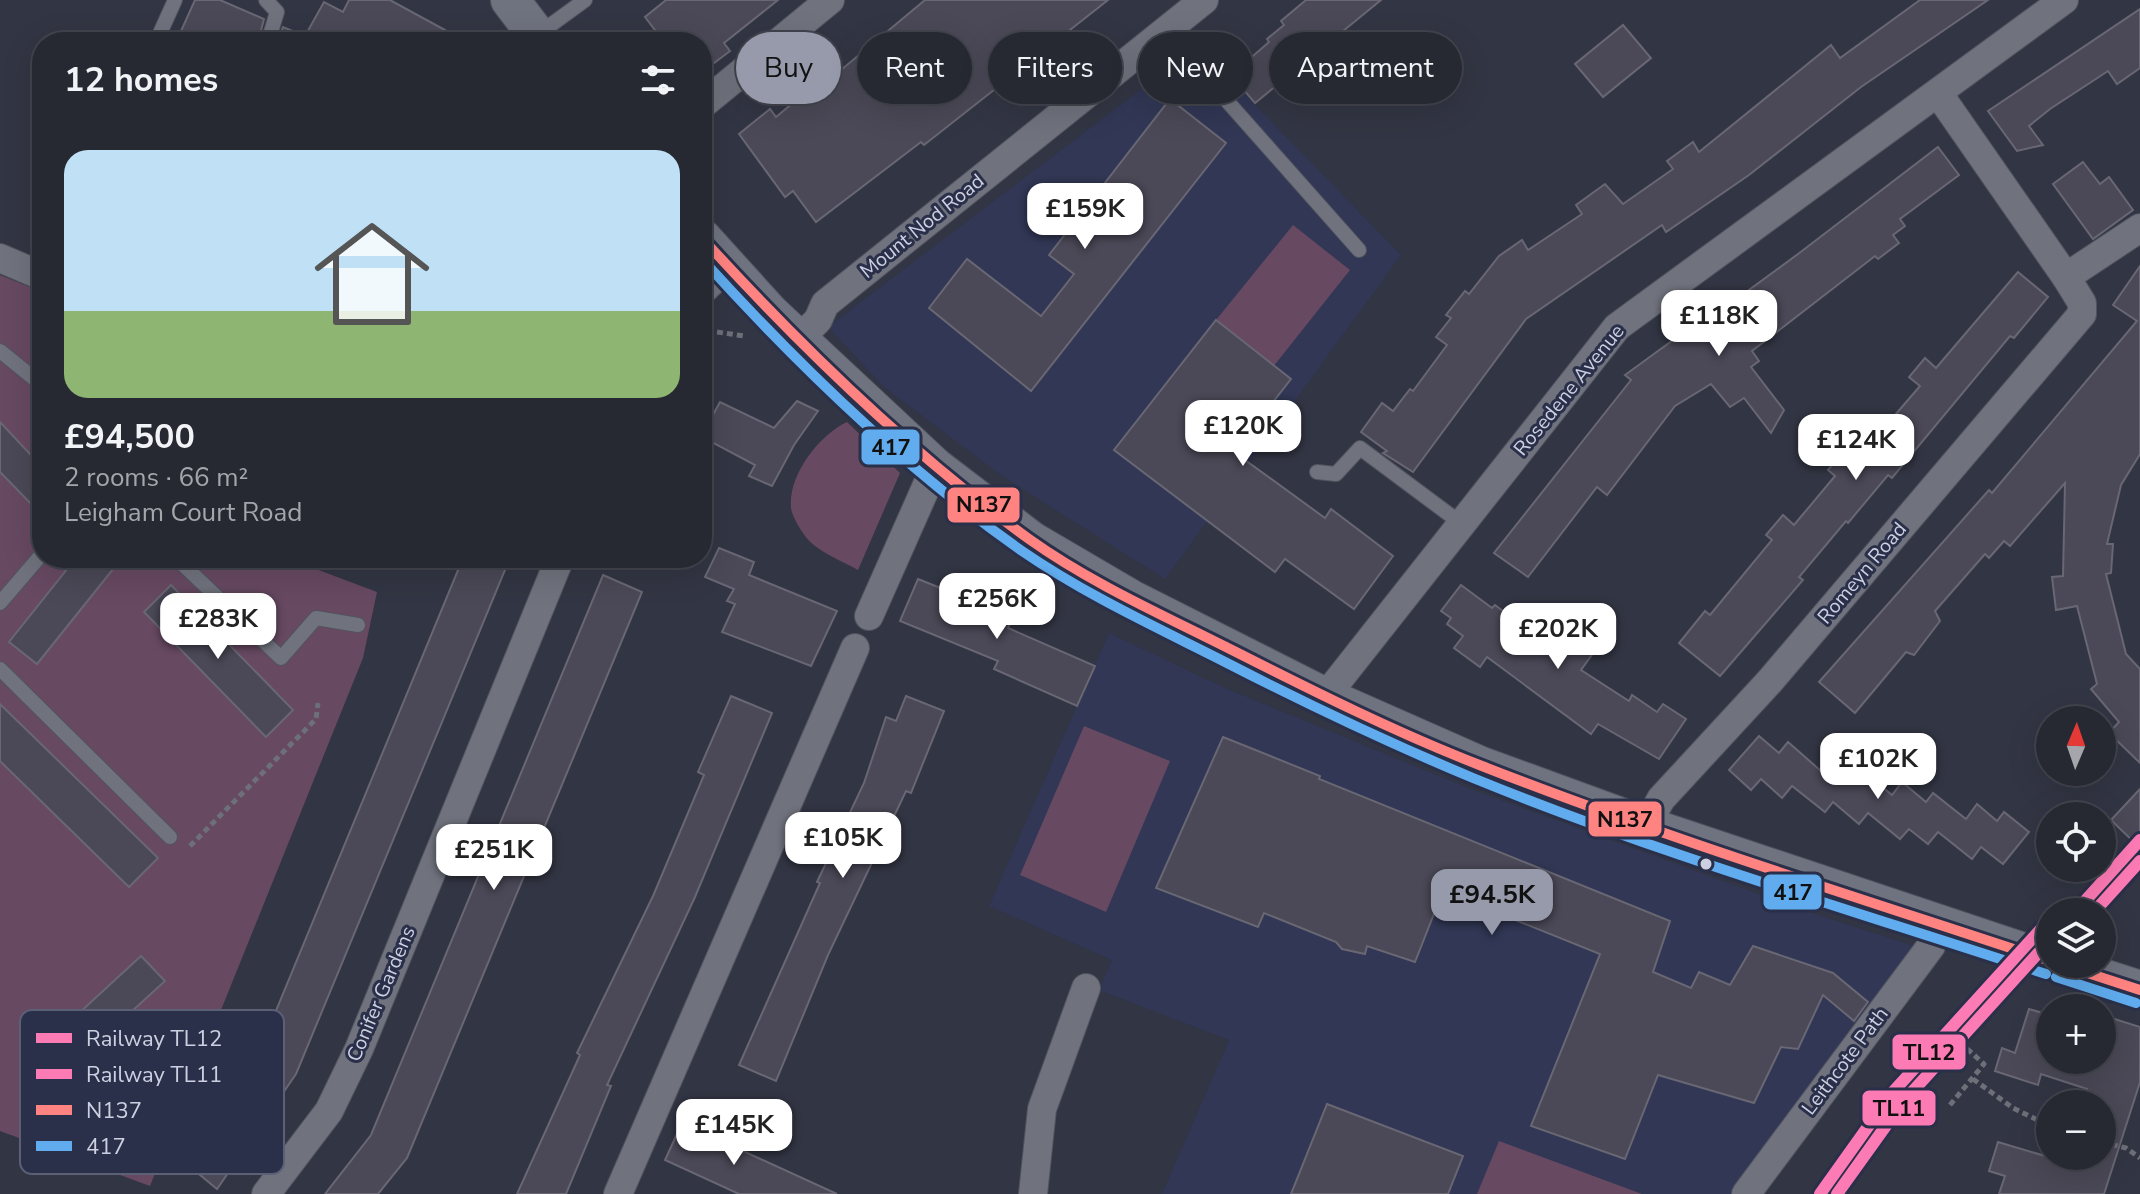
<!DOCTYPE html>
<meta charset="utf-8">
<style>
:root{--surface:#262832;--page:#32343e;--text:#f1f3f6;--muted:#a4a6ac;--line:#42444d;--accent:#969aaa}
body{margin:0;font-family:"Nunito Sans",sans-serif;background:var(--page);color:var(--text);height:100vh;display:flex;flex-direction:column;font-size:30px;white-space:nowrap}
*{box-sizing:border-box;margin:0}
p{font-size:26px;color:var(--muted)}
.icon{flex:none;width:44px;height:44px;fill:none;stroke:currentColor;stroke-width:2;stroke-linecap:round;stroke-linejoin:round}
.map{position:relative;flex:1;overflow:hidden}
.side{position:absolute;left:32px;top:32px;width:680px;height:536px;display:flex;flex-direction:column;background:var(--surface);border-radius:32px;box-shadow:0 8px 32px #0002,0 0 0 2px var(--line)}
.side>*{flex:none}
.hud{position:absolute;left:736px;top:32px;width:760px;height:72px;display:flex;gap:16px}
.needle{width:52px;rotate:2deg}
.fabs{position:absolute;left:2036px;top:706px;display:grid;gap:16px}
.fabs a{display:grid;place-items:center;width:80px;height:80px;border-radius:50%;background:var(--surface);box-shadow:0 8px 32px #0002,0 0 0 2px var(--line);font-size:40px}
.price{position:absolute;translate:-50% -68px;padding:0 18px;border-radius:16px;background:#fff;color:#222;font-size:26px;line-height:52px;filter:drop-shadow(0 2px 4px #0008)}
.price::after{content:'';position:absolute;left:50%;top:48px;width:24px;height:18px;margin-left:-12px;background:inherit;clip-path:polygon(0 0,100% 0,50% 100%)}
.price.current{background:var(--accent);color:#111}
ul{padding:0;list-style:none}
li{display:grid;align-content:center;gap:16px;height:424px;padding:0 32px}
li span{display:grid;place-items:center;height:248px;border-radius:24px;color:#555}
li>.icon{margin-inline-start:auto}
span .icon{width:144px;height:144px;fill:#fffc;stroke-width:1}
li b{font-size:34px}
h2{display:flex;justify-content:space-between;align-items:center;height:96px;padding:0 32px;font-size:34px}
.tag{padding:0 28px;border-radius:36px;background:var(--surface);box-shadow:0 8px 32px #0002,0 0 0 2px var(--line);font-size:28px;line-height:72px}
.tag.current{background:var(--accent);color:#111}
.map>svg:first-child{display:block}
.built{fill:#313754}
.green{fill:#674962}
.building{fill:#4b4857;stroke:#686773;stroke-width:2}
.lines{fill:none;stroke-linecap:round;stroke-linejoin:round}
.lane-casing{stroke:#515460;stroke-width:16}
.street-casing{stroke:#515460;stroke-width:30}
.secondary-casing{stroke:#515460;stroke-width:40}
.path{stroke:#6d6f79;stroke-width:5;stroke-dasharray:6 4;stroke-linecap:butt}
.lane{stroke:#70727d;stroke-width:14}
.street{stroke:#70727d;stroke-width:28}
.secondary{stroke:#6e737f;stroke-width:38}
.bus-1-casing{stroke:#2b304a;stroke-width:16}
.bus-2-casing{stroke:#2b304a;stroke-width:16}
.bus-1{stroke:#ff8380;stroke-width:10}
.bus-2{stroke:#60acee;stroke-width:10}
.rail-1-casing{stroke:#2b304a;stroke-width:18}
.rail-2-casing{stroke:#2b304a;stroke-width:18}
.rail-1{stroke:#fd7bb5;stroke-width:12}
.rail-2{stroke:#fd7bb5;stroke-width:12}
.bus-dot{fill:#ccd0e1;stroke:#2b304a;stroke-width:3}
.labels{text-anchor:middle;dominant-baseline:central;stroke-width:6;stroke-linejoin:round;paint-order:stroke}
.street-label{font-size:20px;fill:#ccd0e1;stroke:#2b304a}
.key{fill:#2b304a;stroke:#5b6077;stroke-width:2}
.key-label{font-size:22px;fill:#ccd0e1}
.line-badge{stroke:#2b304a;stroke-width:3}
.pale-badge-label{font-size:22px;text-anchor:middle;font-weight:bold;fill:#111}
</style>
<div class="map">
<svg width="2140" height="1194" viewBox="0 0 2140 1194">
<rect width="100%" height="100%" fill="#323543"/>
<g class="built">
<path d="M1198 46 1401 255 1165 579 1002 476 884 387 828 327Z"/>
<path d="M1109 633 1225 688 1473 790 1800 909 1920 948 1733 1194H1162L1229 1040 1099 990 1112 960 989 906Z"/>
</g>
<g class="green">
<path d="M1293 225 1350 270 1273 367 1216 320Z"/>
<path d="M0 275 42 292V558H316V569L377 592 363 658 150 1186 0 1131Z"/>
<path d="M847 422 900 473 858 570C842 561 816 551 805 536 800 529 792 516 791 508 788 475 819 435 847 422Z"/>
<path d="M1084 726 1170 761 1106 912 1020 875Z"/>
<path d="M1499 1141 1642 1194H1477Z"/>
</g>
<g class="building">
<path d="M195 0H220L264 19 258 42H176Z"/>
<path d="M349 0H390L467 42H278L283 27 305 36 324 2 343 12Z"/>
<path d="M666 0H778L724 43 730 51 702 72V42H664L645 17Z"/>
<path d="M925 0H1108L924 145 921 142 816 222 793 191 785 197 739 134 770 109 776 117 831 71 835 75Z"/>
<path d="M1306 0H1381L1255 103 1231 75 1269 42 1267 39 1284 25 1281 21Z"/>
<path d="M1920 0H1988L1861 87 1749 175 1666 232 1662 225 1526 319 1413 472 1383 453 1387 451 1361 432 1382 403 1393 411 1410 389 1413 391 1447 345 1436 337 1451 318 1446 315 1465 291 1469 294 1499 256 1522 240 1528 250 1582 214 1576 205 1605 184 1623 204 1673 169 1667 161 1693 142 1699 152 1831 45 1840 58Z"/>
<path d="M2140 9V68L2117 84 2108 71 2050 109 2029 126 2043 145 2017 151 1988 111Z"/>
<path d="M1623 25 1651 58 1603 97 1575 64Z"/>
<path d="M1170 99 1226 143 1031 391 929 308 967 259 1041 316 1074 274 1049 255Z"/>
<path d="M1938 147 1959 175 1900 219 1905 226 1893 235 1899 243 1878 259 1875 256 1752 351 1759 361 1751 367 1784 410 1771 433 1744 398 1730 407 1711 384 1675 406 1607 495 1597 487 1528 577 1494 553 1631 380 1625 375 1739 292 1742 295 1798 254Z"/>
<path d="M2083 162 2100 184 2109 177 2133 210 2093 239 2053 184Z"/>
<path d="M2140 266V454L2121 485 2107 544H2113L2111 573 2106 574 2126 654 2140 669V763L2109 733 2119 722 2091 689 2097 684 2077 606 2056 610 2052 577 2063 576 2065 483 2010 546 2004 541 1989 558 1985 554 1935 611 1940 621 1914 655 1906 652 1855 713 1819 682 1989 490 1992 493 2137 321 2113 305Z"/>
<path d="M2018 272 2048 297 2014 338 2010 336 1892 478 1888 475 1848 523 1846 521 1799 577 1803 580 1720 676 1679 643 1705 611 1710 615 1772 540 1766 535 1783 515 1794 525 1835 476 1828 470 1865 426 1877 436 1920 386 1909 377 1925 358 1936 368Z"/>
<path d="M1216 320 1291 379 1234 452 1325 518 1331 509 1393 556 1354 609 1285 559 1275 572 1114 450Z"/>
<path d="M797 401 818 411 794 445 772 486 749 476 755 465 702 437V408L714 413 720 402 774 428Z"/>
<path d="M0 422 42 467V515L0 472Z"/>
<path d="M719 548 754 562 749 575 837 611 811 666 722 632 735 604 727 601 734 589 705 577Z"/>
<path d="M76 558H122L37 664 9 642Z"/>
<path d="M463 558H510L296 1074 217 1189 182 1160 254 1064Z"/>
<path d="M603 575 642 592 407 1158 378 1194H325L371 1135Z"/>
<path d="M918 579 1013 617 1008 628 1095 666 1077 706 994 669 998 661 900 621Z"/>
<path d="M171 585 293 710 266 737 144 612Z"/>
<path d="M1461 585 1492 608 1495 605 1545 643 1568 612 1604 638 1581 670 1629 701 1632 695 1657 712 1663 704 1686 719 1659 759 1598 724 1591 734 1487 657 1480 667 1454 648 1463 636 1447 624 1451 618 1441 611Z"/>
<path d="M731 696 772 713 695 897 607 1085 611 1086 566 1194H517L580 1055 577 1053 653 896 704 775 698 772Z"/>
<path d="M906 696 944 711 911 793 906 791 828 955 776 1081 739 1065 820 883 817 882 864 783 886 717 896 721Z"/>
<path d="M0 704 158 858 129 887 0 761Z"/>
<path d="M1759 736 1779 753 1788 742 1821 771 1829 760 1852 779 1860 769 1892 795 1902 782 1926 802 1933 793 1966 819 1977 804 1997 821 2004 812 2029 832 2003 864 1981 847 1972 859 1938 832 1928 844 1909 829 1900 839 1868 813 1859 824 1833 802 1825 812 1792 786 1782 798 1761 779 1751 790 1729 770Z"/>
<path d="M1223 737 1320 776 1319 779 1670 921 1653 972 1691 988 1699 972 1730 985 1753 946 1833 973 1868 1002 1854 1021 1823 995 1798 1049 1781 1047 1754 1103 1658 1075 1625 1159 1531 1126 1600 954 1443 891 1415 962 1367 946 1365 954 1342 949 1336 942 1264 913 1258 927 1156 888Z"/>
<path d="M2140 789V848L2111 820Z"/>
<path d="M141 956 165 981 50 1086 27 1061Z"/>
<path d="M2029 1009 2050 1015V1060H2102V1015L2140 1027V1082L2104 1194H1999L2005 1176 1989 1171 1998 1142 2045 1156H2102V1104H2082L2087 1089 2041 1074 2038 1085 1995 1071 2002 1048 2015 1053Z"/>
<path d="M1327 1104 1463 1156 1448 1194H1291Z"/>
<path d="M682 1123 837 1194H739L665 1160Z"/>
</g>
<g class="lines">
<defs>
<g id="lane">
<path d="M266 0 277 12 268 42"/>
<path d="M1165 31 1359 250"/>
<path d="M537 35 585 0"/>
<path d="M156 42 175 0"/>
<path d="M0 351 42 385"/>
<path d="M1317 472 1336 474 1360 448 1462 524"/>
<path d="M176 558 281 658 316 618 358 625"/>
<path d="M0 603 42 554"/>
<path d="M0 669 170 837"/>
</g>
<g id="street">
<path d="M702 105 830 0"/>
<path d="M0 258 42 276"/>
<path d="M2066 277 2140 228"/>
<path d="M702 291 727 267"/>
<path d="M799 339 818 320 825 304 1204 0"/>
<path d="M869 616 935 467"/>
<path d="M1325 697 1617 327 2064 0"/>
<path d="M1646 826 1661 799 1770 681 2082 314V303L2066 277 1938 93"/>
<path d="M266 1194 329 1111 359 1049 560 558"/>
<path d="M618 1194 855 648"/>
<path d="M1033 1194 1042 1109 1086 988"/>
<path d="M1746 1194 1931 946 1938 925"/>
</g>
<g id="secondary">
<path d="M510 0 542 42"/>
<path d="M702 238 770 313 935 467 1032 541 1131 599 1325 697 1479 765 1646 826 2050 961"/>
<path d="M2060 964 2140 990"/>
</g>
</defs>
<use href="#lane" class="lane-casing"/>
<use href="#street" class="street-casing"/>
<use href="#secondary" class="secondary-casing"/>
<g class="path">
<path d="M717 332 744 336"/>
<path d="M190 846 316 719 318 703"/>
<path d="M1973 1079 2013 1108 2050 1126"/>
<path d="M1950 1105 1984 1064 1953 1036"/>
<path d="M2102 1142 2126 1148 2140 1158"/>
</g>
<use href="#lane" class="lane"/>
<use href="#street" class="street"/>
<use href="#secondary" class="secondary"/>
<defs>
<g id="bus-1">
<path d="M702 238C801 347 909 452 1029 539 1092 584 1165 616 1234 651 1315 692 1397 733 1482 766 1668 839 1860 898 2050 961"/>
<path d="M2060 964 2140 990"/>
</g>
<g id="bus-2">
<path d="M702 259C798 365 905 469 1022 551 1086 595 1158 628 1227 663 1307 704 1389 743 1473 778 1659 854 1855 911 2046 974"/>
<path d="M2056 977 2136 1003"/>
</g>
</defs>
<use href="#bus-1" class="bus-1-casing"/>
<use href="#bus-2" class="bus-2-casing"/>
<use href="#bus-1" class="bus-1"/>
<use href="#bus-2" class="bus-2"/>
<defs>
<g id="rail-1">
<path d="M2075 912 2140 840"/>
<path d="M1820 1194 1892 1093 2050 919"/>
</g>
<g id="rail-2">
<path d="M2094 912 2140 861"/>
<path d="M1837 1194 1903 1102 2050 940"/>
</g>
</defs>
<use href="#rail-1" class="rail-1-casing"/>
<use href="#rail-2" class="rail-2-casing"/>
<use href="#rail-1" class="rail-1"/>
<use href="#rail-2" class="rail-2"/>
</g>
<circle class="bus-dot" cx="1706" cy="864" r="7"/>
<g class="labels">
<g class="street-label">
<text transform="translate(922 226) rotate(-39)">Mount Nod Road</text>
<text transform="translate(1569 390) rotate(-51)">Rosedene Avenue</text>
<text transform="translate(1862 573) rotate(-50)">Romeyn Road</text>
<text transform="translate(381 994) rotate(-67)">Conifer Gardens</text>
<text transform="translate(1845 1061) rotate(-53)">Leithcote Path</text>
</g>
</g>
<rect x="20" y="1010" width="264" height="164" rx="12" class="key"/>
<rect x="36" y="1033" width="36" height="10" fill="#fd7bb5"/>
<rect x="36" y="1069" width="36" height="10" fill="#fd7bb5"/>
<rect x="36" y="1105" width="36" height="10" fill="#ff8380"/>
<rect x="36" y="1141" width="36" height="10" fill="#60acee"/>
<g class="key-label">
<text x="86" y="1046">Railway TL12</text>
<text x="86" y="1082">Railway TL11</text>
<text x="86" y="1118">N137</text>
<text x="86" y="1154">417</text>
</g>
<g class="line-badge">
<rect x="860" y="428" width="61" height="38" rx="8" fill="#60acee"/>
<rect x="946" y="486" width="75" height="38" rx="8" fill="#ff8380"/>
<rect x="1587" y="800" width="76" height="38" rx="8" fill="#ff8380"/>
<rect x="1762" y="873" width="61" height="38" rx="8" fill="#60acee"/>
<rect x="1891" y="1033" width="76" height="38" rx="8" fill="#fd7bb5"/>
<rect x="1861" y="1089" width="76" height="38" rx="8" fill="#fd7bb5"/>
</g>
<g class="pale-badge-label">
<text x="891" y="455">417</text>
<text x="984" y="512">N137</text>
<text x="1625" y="827">N137</text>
<text x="1793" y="900">417</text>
<text x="1929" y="1060">TL12</text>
<text x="1899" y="1116">TL11</text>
</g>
</svg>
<div class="fabs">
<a><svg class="needle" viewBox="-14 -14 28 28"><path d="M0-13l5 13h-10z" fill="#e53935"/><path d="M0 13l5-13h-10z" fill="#a4a6ac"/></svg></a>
<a><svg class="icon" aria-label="locate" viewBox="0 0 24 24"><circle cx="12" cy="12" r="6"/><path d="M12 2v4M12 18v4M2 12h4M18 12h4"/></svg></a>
<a><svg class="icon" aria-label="layers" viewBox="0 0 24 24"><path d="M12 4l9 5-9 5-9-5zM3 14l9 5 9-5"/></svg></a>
<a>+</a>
<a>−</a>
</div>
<b class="price" style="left:1085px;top:251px">£159K</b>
<b class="price" style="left:1719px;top:358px">£118K</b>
<b class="price" style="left:1243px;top:468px">£120K</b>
<b class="price" style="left:1856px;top:482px">£124K</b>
<b class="price" style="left:997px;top:641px">£256K</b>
<b class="price" style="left:218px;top:661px">£283K</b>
<b class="price" style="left:1558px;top:671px">£202K</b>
<b class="price" style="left:1878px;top:801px">£102K</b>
<b class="price" style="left:843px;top:880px">£105K</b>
<b class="price" style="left:494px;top:892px">£251K</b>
<b class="price current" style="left:1492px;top:937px">£94.5K</b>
<b class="price" style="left:734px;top:1167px">£145K</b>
<div class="hud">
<a class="tag current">Buy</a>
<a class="tag">Rent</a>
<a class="tag">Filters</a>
<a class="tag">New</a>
<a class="tag">Apartment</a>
</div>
<section class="side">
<h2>12 homes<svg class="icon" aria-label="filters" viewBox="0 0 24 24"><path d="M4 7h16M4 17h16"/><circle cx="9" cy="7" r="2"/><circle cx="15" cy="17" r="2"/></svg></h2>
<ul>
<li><span style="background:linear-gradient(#bfe0f5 65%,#8fb573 0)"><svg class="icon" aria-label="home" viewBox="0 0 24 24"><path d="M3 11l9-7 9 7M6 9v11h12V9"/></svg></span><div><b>£94,500</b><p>2 rooms · 66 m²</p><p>Leigham Court Road</p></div></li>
</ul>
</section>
</div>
